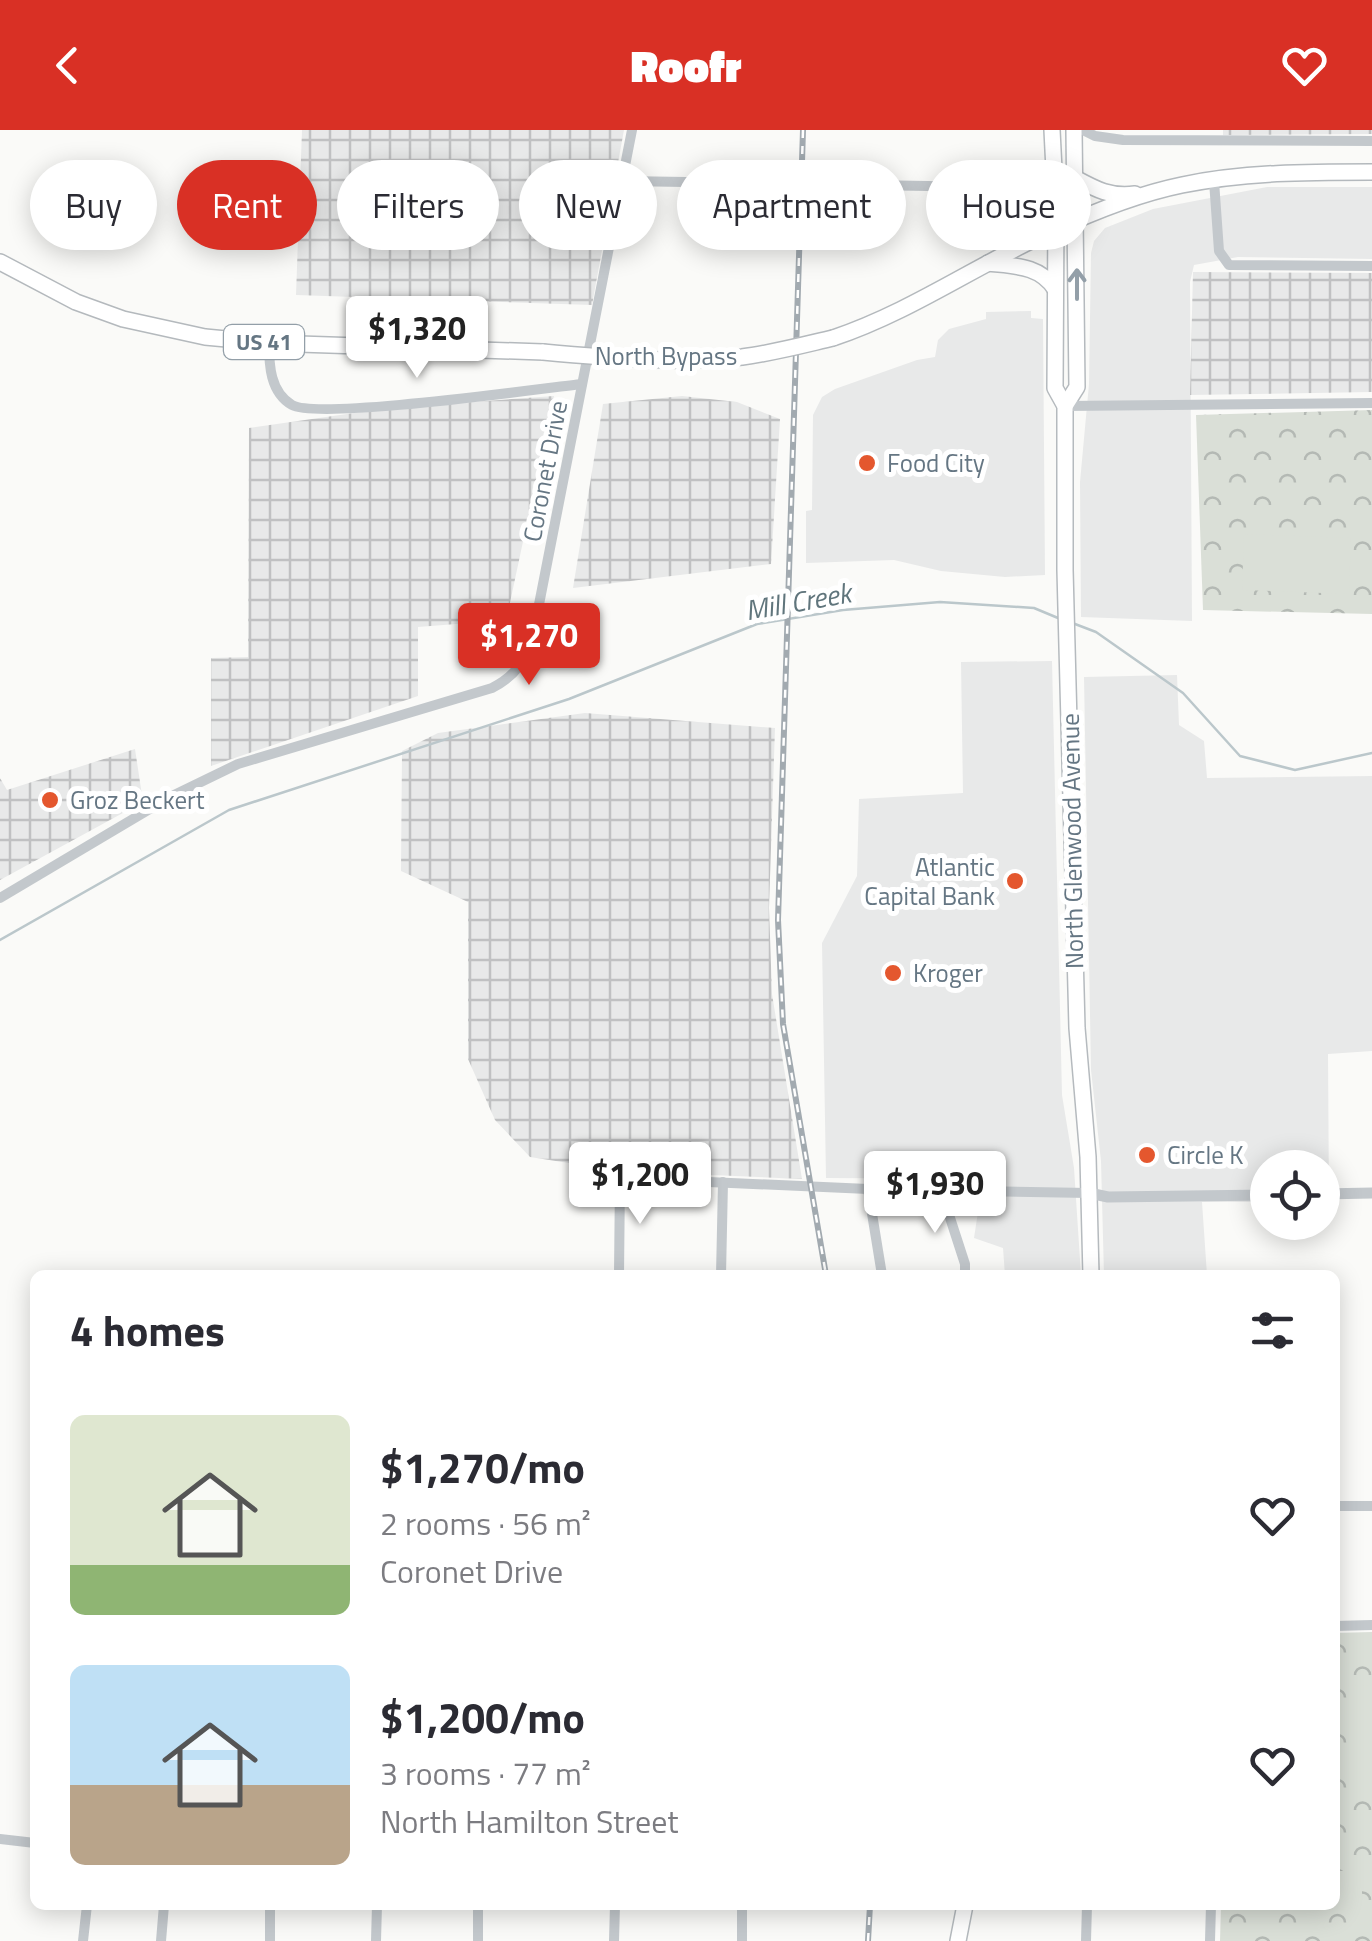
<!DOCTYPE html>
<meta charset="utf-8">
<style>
:root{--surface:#fff;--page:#f2f2f3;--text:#2b2b33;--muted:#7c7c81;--accent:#d93025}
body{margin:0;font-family:"Titillium Web",sans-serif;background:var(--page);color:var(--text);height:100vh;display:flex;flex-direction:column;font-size:38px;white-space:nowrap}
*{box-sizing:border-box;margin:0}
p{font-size:32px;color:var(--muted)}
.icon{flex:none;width:55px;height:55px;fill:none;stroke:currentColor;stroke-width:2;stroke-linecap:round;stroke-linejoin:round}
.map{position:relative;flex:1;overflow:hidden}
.details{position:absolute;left:30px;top:1140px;width:1310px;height:640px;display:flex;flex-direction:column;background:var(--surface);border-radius:15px;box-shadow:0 5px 25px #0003}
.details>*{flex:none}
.hud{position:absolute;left:30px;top:30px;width:1312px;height:90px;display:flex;gap:20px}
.tools{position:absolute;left:1250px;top:1020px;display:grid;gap:20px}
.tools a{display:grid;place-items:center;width:90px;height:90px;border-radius:50%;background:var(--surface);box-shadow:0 5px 25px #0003;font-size:50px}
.price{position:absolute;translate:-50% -85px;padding:0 22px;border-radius:10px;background:#fff;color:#222;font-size:32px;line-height:65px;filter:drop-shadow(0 2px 5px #0008)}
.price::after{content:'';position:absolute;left:50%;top:60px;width:30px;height:22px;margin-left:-15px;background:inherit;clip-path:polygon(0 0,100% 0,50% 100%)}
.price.active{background:var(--accent);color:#fff}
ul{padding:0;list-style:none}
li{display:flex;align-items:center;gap:30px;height:250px;padding:0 40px}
li span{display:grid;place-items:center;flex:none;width:280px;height:200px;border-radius:15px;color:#555}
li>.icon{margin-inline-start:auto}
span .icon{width:120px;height:120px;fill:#fffc;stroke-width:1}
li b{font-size:42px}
h2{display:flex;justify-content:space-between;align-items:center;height:120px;padding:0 40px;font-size:42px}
.chip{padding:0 35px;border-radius:45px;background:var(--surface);box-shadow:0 5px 25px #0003;font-size:35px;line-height:90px}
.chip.active{background:var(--accent);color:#fff}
header{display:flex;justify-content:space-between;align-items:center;height:130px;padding:0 40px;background:var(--accent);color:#fff;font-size:45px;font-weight:800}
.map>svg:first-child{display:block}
.built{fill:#e8e9e9}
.industrial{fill:url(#industrial-grid)}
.park{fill:url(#park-crowns)}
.pitch{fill:#dadfd7}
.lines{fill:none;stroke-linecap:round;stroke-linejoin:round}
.stream{stroke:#bbc7cb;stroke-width:2.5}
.primary-casing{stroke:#b5babe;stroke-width:18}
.trunk-casing{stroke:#b4b9bd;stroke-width:18}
.minor{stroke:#c3c8cc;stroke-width:10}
.tertiary{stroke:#c3c8cc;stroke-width:11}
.primary{stroke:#fff;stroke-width:15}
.trunk{stroke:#fff;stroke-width:15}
.rail-casing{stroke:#a2aab0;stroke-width:6}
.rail{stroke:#fff;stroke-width:2.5;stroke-dasharray:8;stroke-linecap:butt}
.trunk-bridge-casing{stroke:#b4b9bd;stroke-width:18;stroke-linecap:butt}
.trunk-bridge{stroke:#fff;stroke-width:15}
.oneway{stroke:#939fa8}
.poi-dot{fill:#e4572e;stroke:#fff;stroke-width:4}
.labels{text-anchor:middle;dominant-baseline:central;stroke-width:10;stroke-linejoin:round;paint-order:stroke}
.shield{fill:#fff;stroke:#939fa8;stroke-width:2.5}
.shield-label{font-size:22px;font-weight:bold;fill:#657683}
.street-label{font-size:25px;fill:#657683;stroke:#fff}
.poi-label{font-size:25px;fill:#657683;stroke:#fff;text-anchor:start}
.water-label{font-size:28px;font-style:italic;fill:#60757c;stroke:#fff}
</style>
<header><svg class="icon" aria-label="back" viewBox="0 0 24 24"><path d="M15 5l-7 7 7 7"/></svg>Roofr<svg class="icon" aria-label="heart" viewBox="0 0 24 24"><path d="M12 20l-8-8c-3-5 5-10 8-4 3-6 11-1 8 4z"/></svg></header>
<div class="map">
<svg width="1372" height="1811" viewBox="0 0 1372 1811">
<defs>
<pattern id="industrial-grid" width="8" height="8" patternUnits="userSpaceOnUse" patternTransform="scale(2.5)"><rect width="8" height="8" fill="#e8e9e9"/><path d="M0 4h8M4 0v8" fill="none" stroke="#c0c1c2"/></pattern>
<pattern id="park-crowns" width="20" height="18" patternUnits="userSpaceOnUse" patternTransform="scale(2.5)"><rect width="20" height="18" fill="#dadfd7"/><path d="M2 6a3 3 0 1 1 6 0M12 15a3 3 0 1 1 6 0" fill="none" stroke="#b4b9b4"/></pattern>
</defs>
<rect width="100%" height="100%" fill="#fafaf8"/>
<g class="built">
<path d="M1267 57H1372V129L1238 127 1194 135 1190 152 1192 491 1081 487 1080 352 1089 254 1091 123 1094 111 1105 98 1153 79Z"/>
<path d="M1031 181V188L1043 189 1045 445 1005 447 941 441 894 430 806 433V381L812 380 813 285 822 267 835 259 917 230 935 227 938 210 949 199 986 189V182Z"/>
<path d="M1052 531 1062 965 1074 1038 1081 1145H1005L1003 1118 974 1108 983 1049 826 1048 822 813 857 746 859 669 963 663 961 532Z"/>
<path d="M1177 545 1179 595 1204 611 1207 648 1372 646V921L1328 924 1329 1073H1323L1322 1038H1268L1267 1072H1202L1207 1145H1104L1101 1031 1091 940 1084 547Z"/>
</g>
<g class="industrial">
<path d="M302 0H624L592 175 296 165Z"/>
<path d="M1223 0H1372V4L1223 5Z"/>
<path d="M1193 142 1372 143V262L1190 265Z"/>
<path d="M554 266 508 482 494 491 418 497V566L211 636V528L248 527 249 298 389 278Z"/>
<path d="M682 266 737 272 780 289 771 434 573 458 603 274Z"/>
<path d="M585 583 775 598 769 778 772 864 802 1049 620 1041 530 1027 495 990 468 929V772L401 741 402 621 438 603Z"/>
<path d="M135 619 143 672 0 750V648L7 660Z"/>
</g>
<g class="park">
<path d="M1372 280V484L1203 480 1196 285Z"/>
<path d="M1372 1502V1811H1220L1221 1775H1335V1503Z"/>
</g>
<g class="pitch">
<path d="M1244 404 1351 408 1349 464 1242 460Z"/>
<path d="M1372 1555V1663H1347V1556Z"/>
<rect x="1335" y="1741" width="26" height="15"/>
<path d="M1362 1758V1773H1335V1759Z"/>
</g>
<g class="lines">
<g class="stream">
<path d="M1075 494 1096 502 1183 563 1240 626 1295 640 1372 623"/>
<path d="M0 810 229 680 569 569 757 494 843 480 940 472 1034 478 1058 488"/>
</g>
<defs>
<g id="primary">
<path d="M1052 0 1056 80 1055 258 1065 276V440L1077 898 1088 1027 1091 1145"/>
<path d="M1075 48C1097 60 1110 67 1135 64"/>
<path d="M988 133C1013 136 1040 135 1055 159"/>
<path d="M1065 276 1077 257 1074 0"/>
<path d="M958 1811 965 1775"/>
</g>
<g id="trunk">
<path d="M0 132 76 172 123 189 205 207 269 213 543 222"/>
<path d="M833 208C911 182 978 134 1052 101 1093 82 1138 64 1182 55 1244 42 1309 42 1372 42"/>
</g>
</defs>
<use href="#primary" class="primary-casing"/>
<use href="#trunk" class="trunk-casing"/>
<g class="minor">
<path d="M1083 0 1095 6 1123 10 1372 11"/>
<path d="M623 51 1054 58"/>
<path d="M1214 51 1219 121 1229 135 1372 136"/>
<path d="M269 213C269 235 270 262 292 275 318 290 537 259 582 254"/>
<path d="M1065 276 1372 273"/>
<path d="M0 768 170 667 238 634 492 558C516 546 526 530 533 505L632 0"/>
<path d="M868 1059 882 1145"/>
<path d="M941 1060 965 1134V1145"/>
<path d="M619 1145 620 1048 868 1059 1089 1063"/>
<path d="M721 1145 723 1052"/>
<path d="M1335 1376H1372"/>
<path d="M1335 1496 1372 1495"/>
<path d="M0 1709 35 1713"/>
<path d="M270 1775V1811"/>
<path d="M742 1775V1811"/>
<path d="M83 1811 87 1775"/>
<path d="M161 1811 164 1775"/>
<path d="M376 1811 377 1775"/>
<path d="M478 1811V1775"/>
<path d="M614 1811 615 1775"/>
<path d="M1086 1811 1087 1775"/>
<path d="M1210 1811 1211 1775"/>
</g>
<g class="tertiary">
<path d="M1089 1063 1108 1067 1268 1065"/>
<path d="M1322 1064 1372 1063"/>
</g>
<use href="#primary" class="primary"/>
<use href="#trunk" class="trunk"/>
<defs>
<g id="rail">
<path d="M803 0 778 790 783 894 826 1145"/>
<path d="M868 1811 870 1775"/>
</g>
</defs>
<use href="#rail" class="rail-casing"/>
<use href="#rail" class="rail"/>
<defs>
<path id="trunk-bridge" d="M543 222C608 228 676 234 742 227 773 223 803 215 833 208"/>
</defs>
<use href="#trunk-bridge" class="trunk-bridge-casing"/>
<use href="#trunk-bridge" class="trunk-bridge"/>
</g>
<defs><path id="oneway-shaft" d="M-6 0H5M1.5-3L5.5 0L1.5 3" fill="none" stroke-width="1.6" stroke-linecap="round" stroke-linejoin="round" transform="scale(2.5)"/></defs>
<use class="oneway" href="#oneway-shaft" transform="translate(1077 154) rotate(-90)"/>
<g class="poi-dot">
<circle cx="867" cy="333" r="10"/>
<circle cx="50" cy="670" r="10"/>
<circle cx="1015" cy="751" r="10"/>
<circle cx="893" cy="843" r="10"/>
<circle cx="1147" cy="1025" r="10"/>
</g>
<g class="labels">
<rect class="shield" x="224" y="195" width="80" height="34" rx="8"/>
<g class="shield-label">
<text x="264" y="212">US 41</text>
</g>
<g class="street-label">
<text x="666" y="226">North Bypass</text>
<text transform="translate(545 341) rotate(-79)">Coronet Drive</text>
<text transform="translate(1072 711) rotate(-91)">North Glenwood Avenue</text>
</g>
<g class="poi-label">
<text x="887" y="333">Food City</text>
<text x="70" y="670">Groz Beckert</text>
<text x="995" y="737" text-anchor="end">Atlantic<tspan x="995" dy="29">Capital Bank</tspan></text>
<text x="913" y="843">Kroger</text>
<text x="1167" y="1025">Circle K</text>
</g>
<g class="water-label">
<text transform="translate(798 471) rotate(-10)">Mill Creek</text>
</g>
</g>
</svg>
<div class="tools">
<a><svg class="icon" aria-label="locate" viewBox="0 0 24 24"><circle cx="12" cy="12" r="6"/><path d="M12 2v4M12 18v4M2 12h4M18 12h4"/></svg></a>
</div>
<b class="price" style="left:417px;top:251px">$1,320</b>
<b class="price active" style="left:529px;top:558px">$1,270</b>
<b class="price" style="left:640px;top:1097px">$1,200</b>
<b class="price" style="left:935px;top:1106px">$1,930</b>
<div class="hud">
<a class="chip">Buy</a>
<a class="chip active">Rent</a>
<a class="chip">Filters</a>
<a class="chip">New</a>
<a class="chip">Apartment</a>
<a class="chip">House</a>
</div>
<section class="details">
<h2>4 homes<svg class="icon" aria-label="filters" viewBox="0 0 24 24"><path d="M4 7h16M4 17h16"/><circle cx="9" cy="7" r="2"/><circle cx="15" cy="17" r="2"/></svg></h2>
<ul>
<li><span style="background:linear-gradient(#dfe7d0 75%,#8fb573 0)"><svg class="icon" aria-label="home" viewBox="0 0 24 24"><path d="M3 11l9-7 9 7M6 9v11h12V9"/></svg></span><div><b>$1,270/mo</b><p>2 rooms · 56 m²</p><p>Coronet Drive</p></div><svg class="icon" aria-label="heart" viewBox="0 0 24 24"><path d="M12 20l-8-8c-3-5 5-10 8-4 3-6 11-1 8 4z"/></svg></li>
<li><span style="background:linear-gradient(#bfe0f5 60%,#b9a48a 0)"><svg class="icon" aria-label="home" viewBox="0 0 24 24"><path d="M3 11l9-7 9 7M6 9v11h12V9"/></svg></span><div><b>$1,200/mo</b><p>3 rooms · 77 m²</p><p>North Hamilton Street</p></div><svg class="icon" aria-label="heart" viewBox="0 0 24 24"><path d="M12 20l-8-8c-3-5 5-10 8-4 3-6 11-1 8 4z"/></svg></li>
</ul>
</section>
</div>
